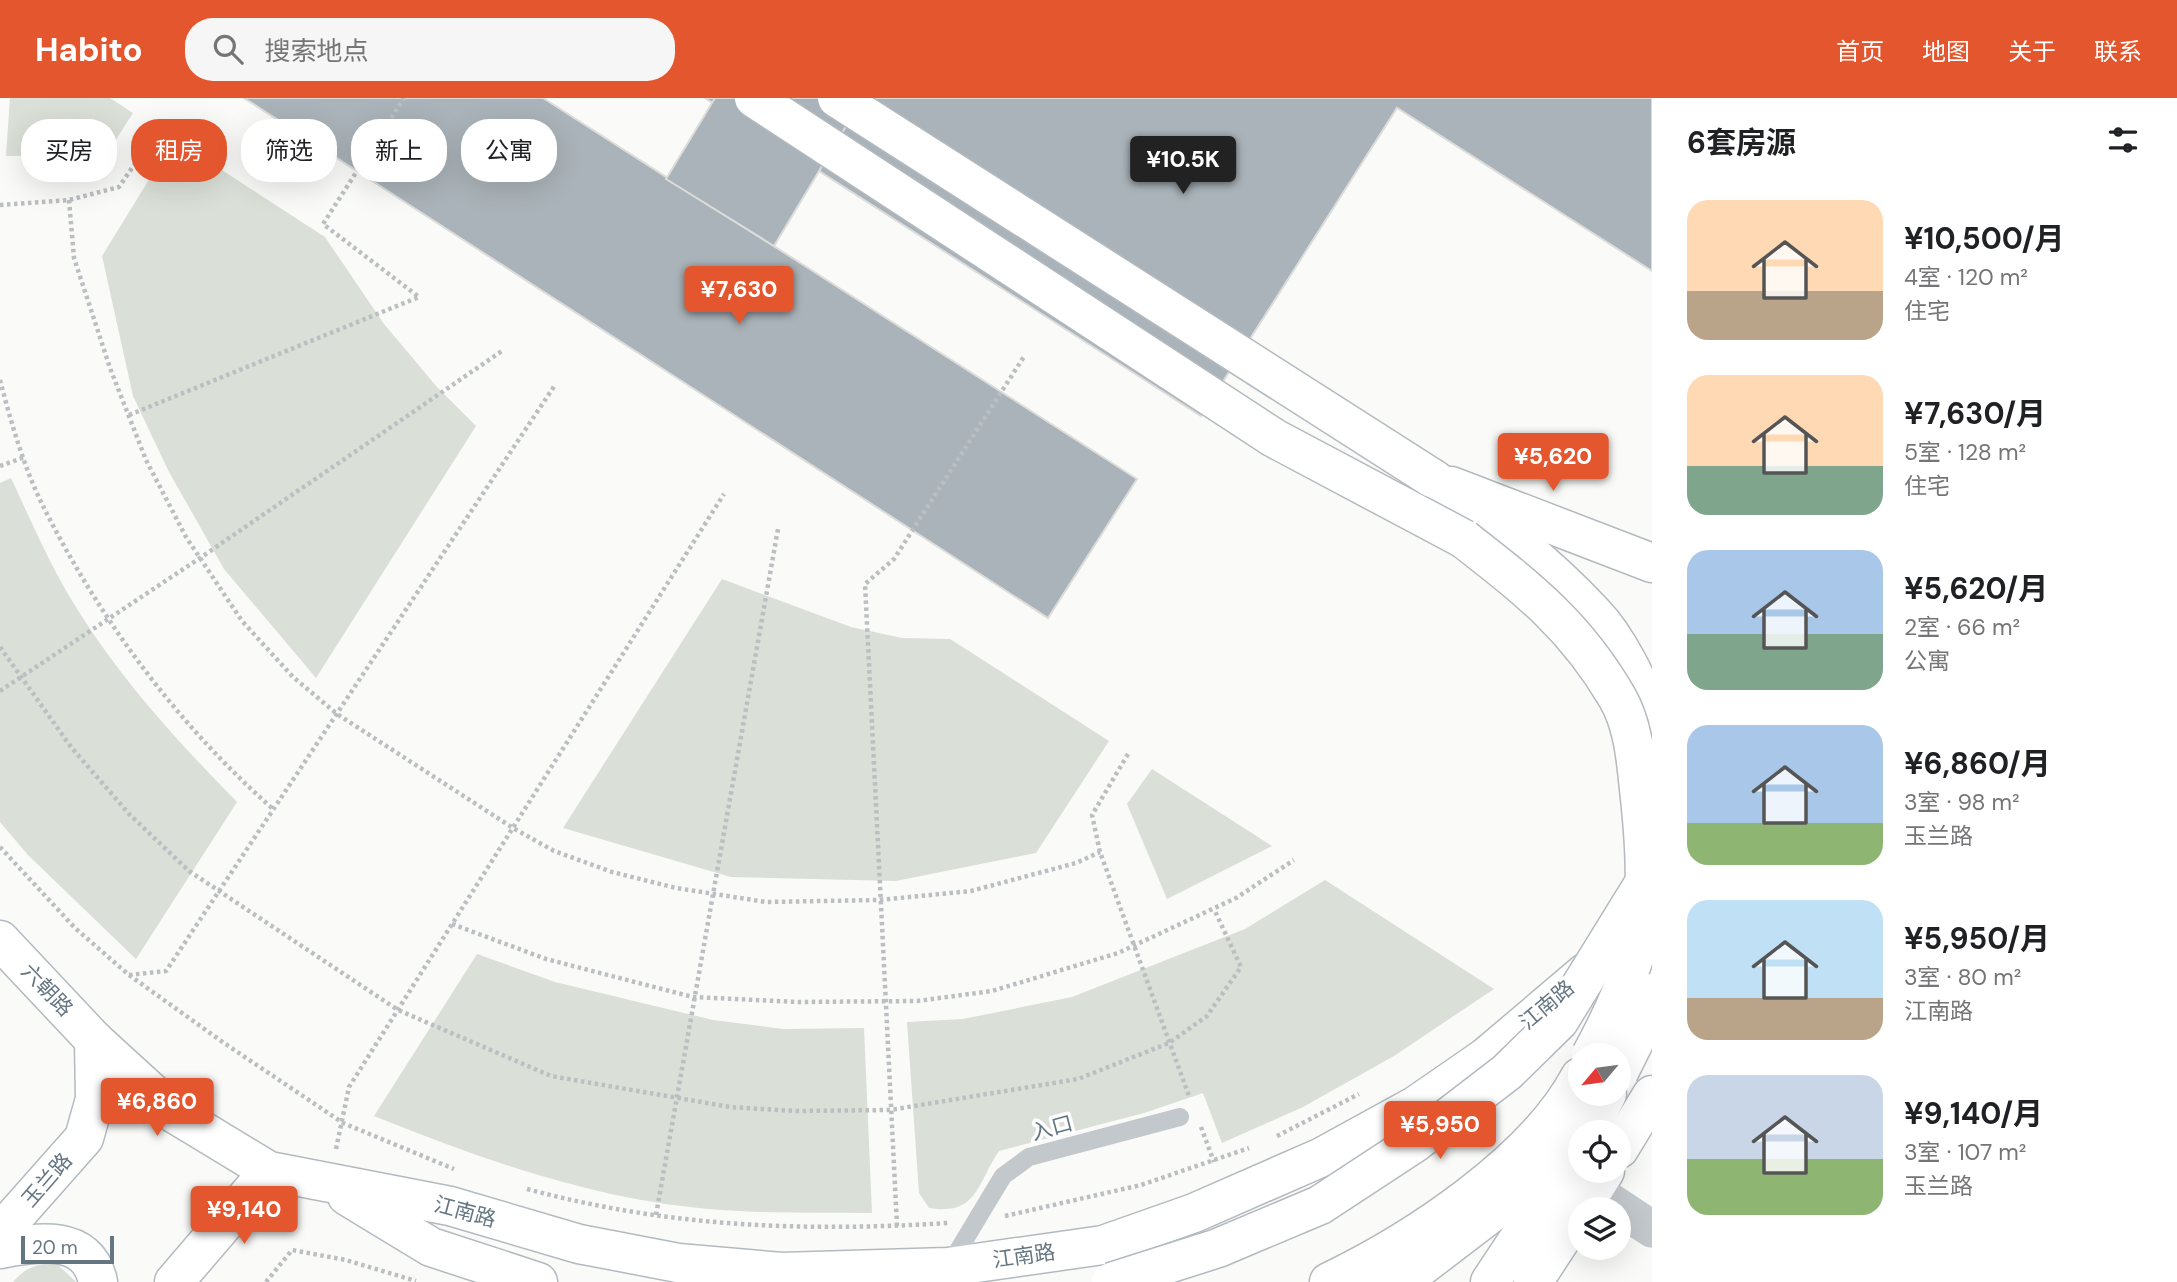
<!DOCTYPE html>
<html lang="zh">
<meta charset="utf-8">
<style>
:root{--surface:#fff;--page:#f6f6f6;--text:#202124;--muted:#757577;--accent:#e4572e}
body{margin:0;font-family:"DM Sans","Noto Sans SC",sans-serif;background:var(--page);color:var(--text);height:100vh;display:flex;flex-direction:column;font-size:26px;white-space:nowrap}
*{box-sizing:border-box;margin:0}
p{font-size:23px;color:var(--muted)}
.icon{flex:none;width:38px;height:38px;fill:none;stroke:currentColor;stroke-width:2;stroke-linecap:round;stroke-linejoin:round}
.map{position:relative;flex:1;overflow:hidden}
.side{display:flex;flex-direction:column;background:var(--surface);width:525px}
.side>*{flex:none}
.top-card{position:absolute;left:21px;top:21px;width:665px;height:63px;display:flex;gap:14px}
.needle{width:46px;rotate:241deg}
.buttons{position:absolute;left:1568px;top:945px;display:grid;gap:14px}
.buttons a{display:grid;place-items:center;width:63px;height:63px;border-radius:50%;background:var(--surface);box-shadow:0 7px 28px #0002;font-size:35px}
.scale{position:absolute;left:21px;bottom:18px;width:93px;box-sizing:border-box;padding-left:7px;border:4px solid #657683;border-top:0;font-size:19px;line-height:24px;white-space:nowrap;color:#657683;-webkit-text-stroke:5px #fff;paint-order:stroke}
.price{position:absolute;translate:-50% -60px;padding:0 16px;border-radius:7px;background:var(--accent);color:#fff;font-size:23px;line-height:46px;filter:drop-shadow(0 2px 4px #0008)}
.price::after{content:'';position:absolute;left:50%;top:42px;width:21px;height:16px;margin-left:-10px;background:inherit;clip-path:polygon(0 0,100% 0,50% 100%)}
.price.active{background:#222;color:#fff}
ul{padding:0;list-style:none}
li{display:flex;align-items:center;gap:21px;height:175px;padding:0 35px}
li span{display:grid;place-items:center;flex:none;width:196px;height:140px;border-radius:21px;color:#555}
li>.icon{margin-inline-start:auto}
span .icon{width:84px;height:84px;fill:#fffc;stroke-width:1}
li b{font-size:30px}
h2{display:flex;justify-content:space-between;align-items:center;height:84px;padding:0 35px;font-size:30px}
.chip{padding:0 24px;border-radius:28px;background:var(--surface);box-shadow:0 7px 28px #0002;font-size:24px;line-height:63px}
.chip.active{background:var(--accent);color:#fff}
header{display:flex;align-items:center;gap:42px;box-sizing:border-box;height:98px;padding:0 35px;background:var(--accent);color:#fff}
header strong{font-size:33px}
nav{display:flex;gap:38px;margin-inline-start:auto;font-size:24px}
.search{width:490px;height:63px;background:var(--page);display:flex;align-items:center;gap:18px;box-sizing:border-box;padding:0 24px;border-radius:28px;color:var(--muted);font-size:26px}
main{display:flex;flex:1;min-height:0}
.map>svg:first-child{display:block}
.green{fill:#dadfd7}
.building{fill:#aab3b9;stroke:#dcdcda;stroke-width:2}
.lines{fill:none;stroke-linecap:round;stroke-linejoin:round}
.secondary-casing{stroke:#b3babf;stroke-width:41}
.highway-casing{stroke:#b4b9bd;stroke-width:41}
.path{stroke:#bbbfc2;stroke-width:4.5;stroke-dasharray:3.5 3.5;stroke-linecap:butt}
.lane{stroke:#c3c8cc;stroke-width:18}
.street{stroke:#c3c8cc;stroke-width:37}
.secondary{stroke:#fff;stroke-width:38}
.highway{stroke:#fff;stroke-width:38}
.secondary-bridge-casing{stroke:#b3babf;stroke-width:41;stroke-linecap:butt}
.highway-bridge-casing{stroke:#b4b9bd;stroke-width:41;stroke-linecap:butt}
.secondary-bridge{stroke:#fff;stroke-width:38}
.highway-bridge{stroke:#fff;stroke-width:38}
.labels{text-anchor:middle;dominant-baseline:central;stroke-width:7;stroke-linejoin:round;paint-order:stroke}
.street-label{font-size:21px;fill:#657683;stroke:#fff}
</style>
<header>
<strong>Habito</strong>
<div class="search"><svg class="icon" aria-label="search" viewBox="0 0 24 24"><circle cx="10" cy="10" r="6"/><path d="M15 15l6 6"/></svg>搜索地点</div>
<nav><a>首页</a><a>地图</a><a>关于</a><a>联系</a></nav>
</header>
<main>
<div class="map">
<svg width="1652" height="1184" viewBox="0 0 1652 1184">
<rect width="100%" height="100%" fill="#fafaf8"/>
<g class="green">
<path d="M10 0H110L133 15 106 57 6 58Z"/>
<path d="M174 41 325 139 384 226 437 289 476 328 316 580 224 471 169 374 133 298 102 158Z"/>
<path d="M11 380C32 425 52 472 79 514 123 584 179 645 237 704L136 861 28 757 0 724V385Z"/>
<path d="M722 481 851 529 902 540 950 541 1109 643 1036 755 896 783 731 779 563 730Z"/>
<path d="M1152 671 1272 748 1167 801 1127 706Z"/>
<path d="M1325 782 1494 891 1394 958 1303 1009 1222 1045 1203 995 1144 1015 999 1053C977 1085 978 1118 929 1110L919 1095 907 924 963 921 1072 899 1245 831Z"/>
<path d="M477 856 555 884 713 922 783 931 864 930 872 1115C822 1114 772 1116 722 1112 601 1104 486 1063 374 1018Z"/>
<path d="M56 1165 76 1184H13C26 1169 36 1166 56 1165Z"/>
</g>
<g class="building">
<path d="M244 0H543L1137 381 1048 520Z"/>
<path d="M705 0H1652V173L1397 10 1201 318Z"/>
<path d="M715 0H863L774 148 666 81Z"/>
</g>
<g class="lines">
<defs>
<g id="secondary">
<path d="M1451 388 1652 465"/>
<path d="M0 842 94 942 175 1016 269 1073 450 1108 579 1146 678 1165 782 1174 948 1169 1103 1147 1194 1115 1322 1059 1415 1008 1486 959 1585 875"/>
<path d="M1619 1051 1652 997"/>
<path d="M347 1098 431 1149 538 1184"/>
<path d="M1581 1111 1605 1073"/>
<path d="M0 1135 84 1040 95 1001 94 942"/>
<path d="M0 1151C37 1144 88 1135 98 1184"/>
<path d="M174 1184 269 1073"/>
<path d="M1390 1184 1414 1174 1511 1100 1573 1020"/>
<path d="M1533 1184 1580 1112"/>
</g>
<g id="highway">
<path d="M1432 380C1489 421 1545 463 1593 515 1619 542 1638 584 1652 618"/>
<path d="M1588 1034 1607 996"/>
<path d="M1329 1184C1414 1143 1535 1064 1580 979"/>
<path d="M1490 1184 1580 1048"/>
</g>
</defs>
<use href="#secondary" class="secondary-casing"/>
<use href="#highway" class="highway-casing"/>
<g class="path">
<path d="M69 102 74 160 110 270 146 362 186 439 242 523 293 579 337 616 513 730 554 753 612 774 676 790 766 804 879 802 971 793 1076 765 1100 754"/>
<path d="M0 107 69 102 119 89 158 32"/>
<path d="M0 282C11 324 24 370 43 408 100 522 178 627 273 711"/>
<path d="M129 317 419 199 323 126 404 0"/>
<path d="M0 368 25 359"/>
<path d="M0 549 71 649 130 717 189 773 398 912 551 978 730 1009 795 1013 890 1012 1078 981 1169 945 1207 918 1241 869 1214 811"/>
<path d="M0 593 200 460 502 253"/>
<path d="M1128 656 1092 717 1100 754 1189 998"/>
<path d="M0 749 75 830 129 877 224 945 343 1025 454 1071"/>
<path d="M452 826 546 861 693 899 798 904 917 903 992 893 1118 855 1236 800 1294 762"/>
<path d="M129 877 166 873 555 287"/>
<path d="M1201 1029 1214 1064"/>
<path d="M1277 1038 1359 996"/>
<path d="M336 1051 349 989 724 396"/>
<path d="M527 1091C668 1129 803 1134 948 1125"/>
<path d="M656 1117 778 431"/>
<path d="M1005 1118 1141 1087 1249 1050"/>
<path d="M897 1128 865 486 894 461 1025 257"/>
<path d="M266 1184 292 1152 346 1162 416 1183"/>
</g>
<path class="lane" d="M950 1166 1003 1078 1029 1059 1180 1019"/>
<path class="street" d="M1593 1092 1652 1131"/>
<use href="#secondary" class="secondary"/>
<use href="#highway" class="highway"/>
<defs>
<g id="secondary-bridge">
<path d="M754 0 1274 340 1464 441"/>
<path d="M837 0 1432 380"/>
<path d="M1111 1184 1218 1150 1320 1107 1416 1044 1507 974 1559 923 1646 782"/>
</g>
<g id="highway-bridge">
<path d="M1464 441C1528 491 1575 527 1617 599 1633 626 1636 661 1639 691 1645 744 1650 809 1634 860 1623 894 1608 926 1591 957"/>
<path d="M1619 974 1636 940 1652 895"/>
</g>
</defs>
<use href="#secondary-bridge" class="secondary-bridge-casing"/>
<use href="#highway-bridge" class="highway-bridge-casing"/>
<use href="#secondary-bridge" class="secondary-bridge"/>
<use href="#highway-bridge" class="highway-bridge"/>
</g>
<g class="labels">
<g class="street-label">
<text transform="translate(47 892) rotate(46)">六朝路</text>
<text transform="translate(1547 907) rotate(-40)">江南路</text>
<text transform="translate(1052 1030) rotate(-15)">入口</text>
<text transform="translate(47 1082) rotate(-49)">玉兰路</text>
<text transform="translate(465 1114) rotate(15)">江南路</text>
<text transform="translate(1024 1158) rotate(-8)">江南路</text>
</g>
</g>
</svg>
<div class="buttons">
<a><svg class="needle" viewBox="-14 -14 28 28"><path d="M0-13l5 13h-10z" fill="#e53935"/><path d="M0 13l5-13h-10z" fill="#757577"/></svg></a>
<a><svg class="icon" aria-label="locate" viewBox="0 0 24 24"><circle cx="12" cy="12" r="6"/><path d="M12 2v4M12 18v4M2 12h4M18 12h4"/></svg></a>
<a><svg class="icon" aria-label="layers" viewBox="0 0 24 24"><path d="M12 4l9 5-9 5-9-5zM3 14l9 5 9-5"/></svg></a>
</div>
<div class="scale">20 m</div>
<b class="price active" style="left:1183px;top:98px">¥10.5K</b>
<b class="price" style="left:739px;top:228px">¥7,630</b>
<b class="price" style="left:1553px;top:395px">¥5,620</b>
<b class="price" style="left:157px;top:1040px">¥6,860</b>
<b class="price" style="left:1440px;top:1063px">¥5,950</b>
<b class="price" style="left:244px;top:1148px">¥9,140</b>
<div class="top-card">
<a class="chip">买房</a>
<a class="chip active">租房</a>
<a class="chip">筛选</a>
<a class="chip">新上</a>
<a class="chip">公寓</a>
</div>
</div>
<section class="side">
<h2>6套房源<svg class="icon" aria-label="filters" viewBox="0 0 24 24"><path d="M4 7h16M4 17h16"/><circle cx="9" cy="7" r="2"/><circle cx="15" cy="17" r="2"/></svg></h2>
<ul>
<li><span style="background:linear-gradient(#ffd9b3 65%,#b9a48a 0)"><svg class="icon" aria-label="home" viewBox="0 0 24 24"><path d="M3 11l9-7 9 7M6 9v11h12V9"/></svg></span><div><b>¥10,500/月</b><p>4室 · 120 m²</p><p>住宅</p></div></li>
<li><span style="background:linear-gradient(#ffd9b3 65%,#7fa58c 0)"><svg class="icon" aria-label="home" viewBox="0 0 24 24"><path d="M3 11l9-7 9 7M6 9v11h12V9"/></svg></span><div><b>¥7,630/月</b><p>5室 · 128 m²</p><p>住宅</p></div></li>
<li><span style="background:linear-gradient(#a9c7e8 60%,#7fa58c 0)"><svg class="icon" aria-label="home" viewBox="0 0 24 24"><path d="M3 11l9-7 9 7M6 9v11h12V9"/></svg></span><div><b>¥5,620/月</b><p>2室 · 66 m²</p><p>公寓</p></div></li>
<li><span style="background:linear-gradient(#a9c7e8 70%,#8fb573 0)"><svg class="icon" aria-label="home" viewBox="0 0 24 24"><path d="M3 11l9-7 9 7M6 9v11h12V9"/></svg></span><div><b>¥6,860/月</b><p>3室 · 98 m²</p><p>玉兰路</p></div></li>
<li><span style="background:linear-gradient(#bfe0f5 70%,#b9a48a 0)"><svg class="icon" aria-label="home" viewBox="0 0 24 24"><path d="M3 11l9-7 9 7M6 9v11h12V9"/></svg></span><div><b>¥5,950/月</b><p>3室 · 80 m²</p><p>江南路</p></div></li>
<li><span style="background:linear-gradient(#c9d6e8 60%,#8fb573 0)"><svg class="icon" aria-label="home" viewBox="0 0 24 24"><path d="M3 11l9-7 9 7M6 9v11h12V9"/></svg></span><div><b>¥9,140/月</b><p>3室 · 107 m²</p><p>玉兰路</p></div></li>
</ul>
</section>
</main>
